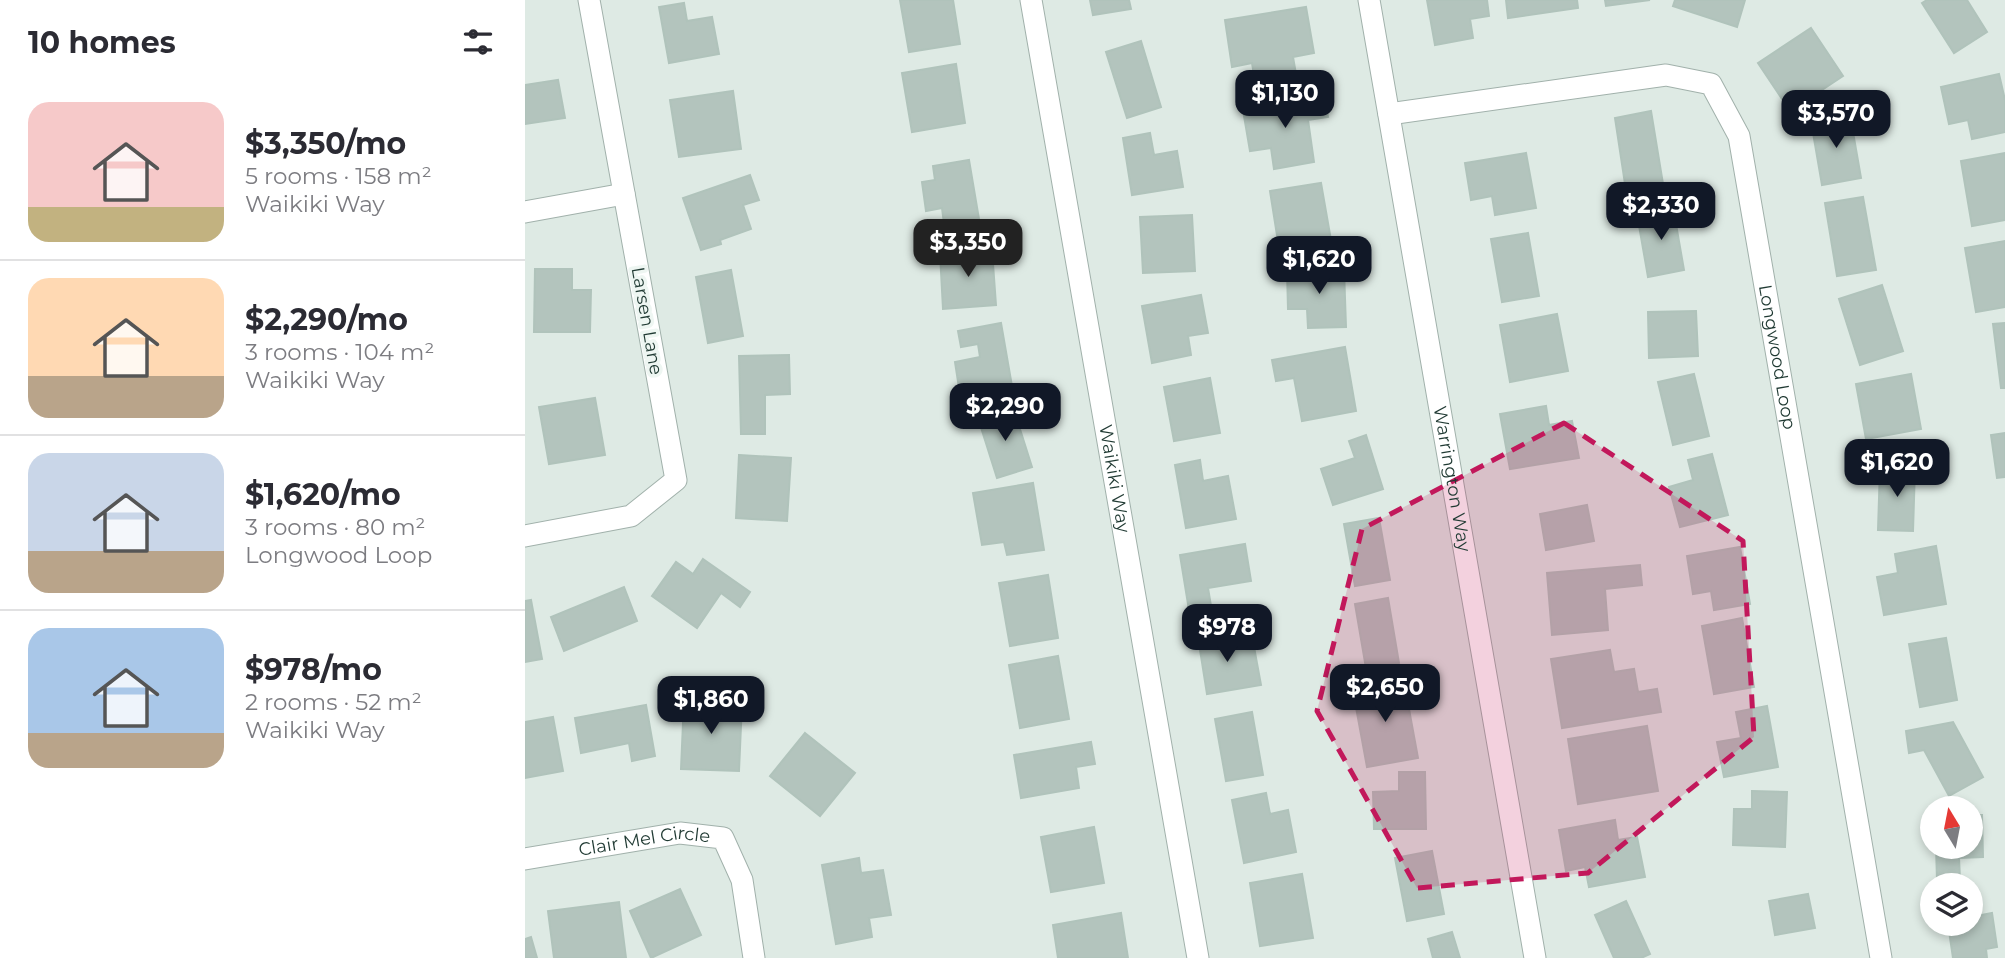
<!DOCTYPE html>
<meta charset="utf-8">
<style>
:root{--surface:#fff;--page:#f7f7f7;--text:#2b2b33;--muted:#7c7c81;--line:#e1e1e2;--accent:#111827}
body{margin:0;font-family:Montserrat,sans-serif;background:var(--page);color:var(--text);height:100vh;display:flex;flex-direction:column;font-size:26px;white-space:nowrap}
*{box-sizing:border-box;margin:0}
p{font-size:23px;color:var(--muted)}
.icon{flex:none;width:38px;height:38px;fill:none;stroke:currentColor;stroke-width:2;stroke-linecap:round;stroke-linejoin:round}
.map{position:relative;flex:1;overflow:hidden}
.details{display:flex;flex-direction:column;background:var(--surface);width:525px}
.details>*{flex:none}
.needle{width:46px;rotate:350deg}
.buttons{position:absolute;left:1395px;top:796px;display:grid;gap:14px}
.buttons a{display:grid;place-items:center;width:63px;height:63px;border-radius:50%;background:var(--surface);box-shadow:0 4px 10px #0003;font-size:35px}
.price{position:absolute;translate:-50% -60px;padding:0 16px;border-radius:14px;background:var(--accent);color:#fff;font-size:23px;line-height:46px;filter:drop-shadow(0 2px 4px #0008)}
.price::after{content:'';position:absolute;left:50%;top:42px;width:21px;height:16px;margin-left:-10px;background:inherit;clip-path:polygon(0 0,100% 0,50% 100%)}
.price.selected{background:#222;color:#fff}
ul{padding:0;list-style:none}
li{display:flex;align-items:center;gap:21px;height:175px;padding:0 28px}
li+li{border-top:2px solid var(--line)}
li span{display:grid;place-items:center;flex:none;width:196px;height:140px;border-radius:21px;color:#555}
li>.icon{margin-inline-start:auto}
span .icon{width:84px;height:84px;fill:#fffc;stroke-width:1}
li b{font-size:30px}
h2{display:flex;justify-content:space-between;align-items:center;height:84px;padding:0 28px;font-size:30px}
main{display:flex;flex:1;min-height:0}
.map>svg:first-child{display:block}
.building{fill:#b3c4bd;stroke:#b0c3bb;stroke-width:2}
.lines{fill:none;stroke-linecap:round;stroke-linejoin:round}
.street-casing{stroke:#a1b1ab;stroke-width:23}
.street{stroke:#fff;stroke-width:21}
.marked{fill:#c2185b;fill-opacity:0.2;stroke:#c2185b;stroke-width:5;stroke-dasharray:14 9;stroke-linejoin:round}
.labels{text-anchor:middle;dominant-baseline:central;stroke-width:7;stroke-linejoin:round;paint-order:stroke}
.street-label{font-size:18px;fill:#1f3932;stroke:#eef6f2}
</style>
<main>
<section class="details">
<h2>10 homes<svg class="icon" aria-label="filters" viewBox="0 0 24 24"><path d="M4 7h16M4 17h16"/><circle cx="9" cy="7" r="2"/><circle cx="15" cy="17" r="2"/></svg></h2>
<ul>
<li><span style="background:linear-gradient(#f6c9c9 75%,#c2b280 0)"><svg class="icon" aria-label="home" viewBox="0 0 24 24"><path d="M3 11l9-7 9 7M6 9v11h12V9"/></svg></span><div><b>$3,350/mo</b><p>5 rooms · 158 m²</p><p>Waikiki Way</p></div></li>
<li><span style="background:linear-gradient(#ffd9b3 70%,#b9a48a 0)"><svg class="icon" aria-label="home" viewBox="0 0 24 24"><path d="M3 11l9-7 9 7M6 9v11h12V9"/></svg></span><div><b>$2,290/mo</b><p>3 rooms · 104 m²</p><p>Waikiki Way</p></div></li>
<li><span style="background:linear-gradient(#c9d6e8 70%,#b9a48a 0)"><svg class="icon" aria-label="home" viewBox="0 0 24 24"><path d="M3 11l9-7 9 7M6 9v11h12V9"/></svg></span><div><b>$1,620/mo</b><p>3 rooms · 80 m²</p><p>Longwood Loop</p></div></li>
<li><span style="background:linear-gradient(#a9c7e8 75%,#b9a48a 0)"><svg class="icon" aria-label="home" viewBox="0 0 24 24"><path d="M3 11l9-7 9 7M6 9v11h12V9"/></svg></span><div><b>$978/mo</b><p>2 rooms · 52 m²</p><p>Waikiki Way</p></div></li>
</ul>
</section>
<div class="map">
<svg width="1480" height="958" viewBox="0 0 1480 958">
<rect width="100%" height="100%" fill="#deeae4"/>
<g class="building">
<path d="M375 0H428L435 44 384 52Z"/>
<path d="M565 0H604L606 9 568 15Z"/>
<path d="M902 0H962L964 16 945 19 948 38 910 45Z"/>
<path d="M981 0H1052L1053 8 983 18Z"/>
<path d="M1080 0H1125L1081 6Z"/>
<path d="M1150 0H1220L1212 27 1148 6Z"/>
<path d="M1402 0H1442L1462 32 1429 53 1397 3Z"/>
<path d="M159 3 162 21 187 17 194 54 144 63 134 7Z"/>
<path d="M781 7 789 53 768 57 772 80 731 87 727 63 707 67 700 20Z"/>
<path d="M1286 28 1318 76 1265 111 1233 63Z"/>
<path d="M616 41 636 107 602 118 581 52Z"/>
<path d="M431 64 440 123 387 132 377 73Z"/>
<path d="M1474 74 1480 100V132L1447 139 1443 120 1424 124 1416 87Z"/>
<path d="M33 80 40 118 0 124V85Z"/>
<path d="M208 91 216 149 154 157 145 100Z"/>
<path d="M799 96 803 117 783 120 789 162 749 169 746 148 725 151 718 110Z"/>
<path d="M1126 111 1139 190 1102 197 1090 118Z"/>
<path d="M1325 115 1336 178 1297 185 1286 121Z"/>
<path d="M625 133 629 155 652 151 658 187 607 195 598 138Z"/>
<path d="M1001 153 1011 208 970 215 967 196 946 200 940 163Z"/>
<path d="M1480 153V220L1447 226 1436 161Z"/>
<path d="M444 160 455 225 420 231 417 208 401 211 397 182 410 180 408 166Z"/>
<path d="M225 175 234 200 218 205 226 229 195 240 196 244 176 250 158 198Z"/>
<path d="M796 183 807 246 755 254 745 191Z"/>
<path d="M1338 197 1351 270 1312 276 1300 203Z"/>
<path d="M1148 207 1159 270 1123 277 1112 214Z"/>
<path d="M667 215 670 271 618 273 615 217Z"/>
<path d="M1003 233 1014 296 977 302 966 239Z"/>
<path d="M1480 241V307L1451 312 1440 248Z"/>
<path d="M467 250 471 305 418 309 415 253Z"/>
<path d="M10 269H47V290H66L65 332H9Z"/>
<path d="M819 269 821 327 783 328 782 309H763L762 270Z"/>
<path d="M206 270 218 336 183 343 171 277Z"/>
<path d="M1357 285 1378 351 1335 365 1314 299Z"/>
<path d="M676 295 683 333 663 336 666 355 627 363 617 306Z"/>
<path d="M1171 311 1173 356 1124 358 1123 312Z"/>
<path d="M1032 314 1043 371 985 382 975 325Z"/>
<path d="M476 323 488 392 436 401 430 362 455 357 453 344 436 347 433 331Z"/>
<path d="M1480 323V388H1476L1468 324Z"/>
<path d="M820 347 831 411 777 421 769 378 751 381 747 360Z"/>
<path d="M264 355 265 394 240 395V434H216L214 356Z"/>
<path d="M1169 374 1184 436 1148 445 1133 382Z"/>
<path d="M1386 374 1396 429 1341 439 1331 384Z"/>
<path d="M685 378 695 433 649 441 639 387Z"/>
<path d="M70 398 80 455 24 464 14 407Z"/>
<path d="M1021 406 1024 425 1047 421 1054 458 985 469 975 414Z"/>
<path d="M488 407 507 467 472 478 453 418Z"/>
<path d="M1480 433V477L1472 478 1466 435Z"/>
<path d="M841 435 858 489 808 505 796 469 830 458 824 441Z"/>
<path d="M1187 454 1203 515 1155 527 1144 487 1168 480 1163 460Z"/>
<path d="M214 455 266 458 262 521 211 518Z"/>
<path d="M675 460 678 481 703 476 711 519 661 528 650 465Z"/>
<path d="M1355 467 1390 468 1388 531 1353 530Z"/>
<path d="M508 483 519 550 482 555 479 542 457 545 448 493Z"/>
<path d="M1062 505 1069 541 1021 550 1015 514Z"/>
<path d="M854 518 865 580 830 586 819 524Z"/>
<path d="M720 544 726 581 683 588 686 606 664 610 655 555Z"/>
<path d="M1411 546 1421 604 1359 615 1352 577 1373 573 1370 554Z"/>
<path d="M1215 547 1225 604 1189 610 1186 591 1168 594 1162 556Z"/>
<path d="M178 559 225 592 215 607 196 593 172 628 127 596 151 562 168 574Z"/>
<path d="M1115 565 1117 585 1080 589 1083 630 1027 635 1022 573Z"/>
<path d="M523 575 533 638 485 646 474 583Z"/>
<path d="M99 587 112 621 39 651 26 617Z"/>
<path d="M863 598 874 663 841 668 830 604Z"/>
<path d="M6 600 17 659 0 662V601Z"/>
<path d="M1217 618 1229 687 1189 694 1177 626Z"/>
<path d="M709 631 712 650 729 647 736 685 682 694 673 637Z"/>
<path d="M1421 638 1432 700 1395 707 1384 644Z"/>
<path d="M1085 650 1089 672 1109 669 1113 692 1132 689 1136 712 1037 728 1026 659Z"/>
<path d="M533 656 544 719 495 728 484 665Z"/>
<path d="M879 682 893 758 842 767 828 691Z"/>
<path d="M159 700 217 703 214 771 156 769Z"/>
<path d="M121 705 130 756 107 761 104 743 56 753 50 718Z"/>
<path d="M1242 706 1253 767 1199 777 1192 742 1216 738 1211 712Z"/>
<path d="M727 712 738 775 701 781 690 719Z"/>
<path d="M28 717 38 771 0 778V722Z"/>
<path d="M1428 722 1458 777 1424 796 1399 750 1384 753 1381 731Z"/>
<path d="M1122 726 1133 791 1053 804 1043 739Z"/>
<path d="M280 733 330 773 295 816 245 776Z"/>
<path d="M566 742 570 764 551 767 554 788 496 798 489 755Z"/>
<path d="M874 772H900L901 829H849L848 792 874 791Z"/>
<path d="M1227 791 1262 792 1260 847 1208 845 1209 809H1227Z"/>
<path d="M741 793 745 814 763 810 771 852 719 863 707 800Z"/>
<path d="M1446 815H1457L1458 857 1434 858 1435 879 1412 880 1411 847H1446Z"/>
<path d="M1090 820 1093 840 1112 837 1120 877 1064 887 1060 867 1041 871 1034 830Z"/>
<path d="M569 827 579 883 526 892 516 837Z"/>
<path d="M907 851 919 914 882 921 870 858Z"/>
<path d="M334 858 336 873 358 870 366 915 344 918 347 937 311 944 297 865Z"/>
<path d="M777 874 788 938 735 946 725 883Z"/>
<path d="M155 889 176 935 126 958 105 911Z"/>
<path d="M1283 894 1290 928 1250 935 1244 901Z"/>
<path d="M1101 901 1125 954 1116 958H1089L1070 915Z"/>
<path d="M94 902 101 958H29L23 911Z"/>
<path d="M596 913 603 958H533L528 925Z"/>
<path d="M1467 913 1472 947 1461 949 1462 958H1428L1423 924H1446V917Z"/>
<path d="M927 932 935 958H908L903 939Z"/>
<path d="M6 937 12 958H0V939Z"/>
</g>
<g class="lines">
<defs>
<g id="street">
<path id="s1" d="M506 0 673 958"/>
<path id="s2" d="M844 0 1010 958"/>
<path id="s3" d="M864 114 1141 75 1186 84 1214 136 1356 958"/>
<path d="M0 212 99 194"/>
<path d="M0 536 106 516 151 480 64 0"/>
<path id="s4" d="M0 859 155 833 198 838 217 880 229 958"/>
</g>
</defs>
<use href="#street" class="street-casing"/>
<use href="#street" class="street"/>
</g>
<path class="marked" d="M1039 423 1218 541 1229 737 1063 873 892 888 792 711 837 529Z"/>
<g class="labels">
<g class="street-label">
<text transform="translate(122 321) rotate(80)">Larsen Lane</text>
<text stroke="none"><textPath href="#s3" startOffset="609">Longwood Loop</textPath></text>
<text stroke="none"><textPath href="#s1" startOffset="486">Waikiki Way</textPath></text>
<text stroke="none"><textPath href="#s2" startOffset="486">Warrington Way</textPath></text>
<text stroke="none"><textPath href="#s4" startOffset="121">Clair Mel Circle</textPath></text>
</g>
</g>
</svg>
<div class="buttons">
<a><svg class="needle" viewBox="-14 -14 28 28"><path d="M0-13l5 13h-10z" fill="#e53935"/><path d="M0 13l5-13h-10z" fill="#7c7c81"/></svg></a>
<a><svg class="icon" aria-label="layers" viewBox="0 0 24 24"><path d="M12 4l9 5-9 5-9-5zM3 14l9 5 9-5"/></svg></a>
</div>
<b class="price" style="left:760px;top:130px">$1,130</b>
<b class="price" style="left:1311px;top:150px">$3,570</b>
<b class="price" style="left:1136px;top:242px">$2,330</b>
<b class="price selected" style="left:443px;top:279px">$3,350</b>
<b class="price" style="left:794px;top:296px">$1,620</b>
<b class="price" style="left:480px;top:443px">$2,290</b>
<b class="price" style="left:1372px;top:499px">$1,620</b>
<b class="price" style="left:702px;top:664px">$978</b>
<b class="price" style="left:860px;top:724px">$2,650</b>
<b class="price" style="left:186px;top:736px">$1,860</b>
</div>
</main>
